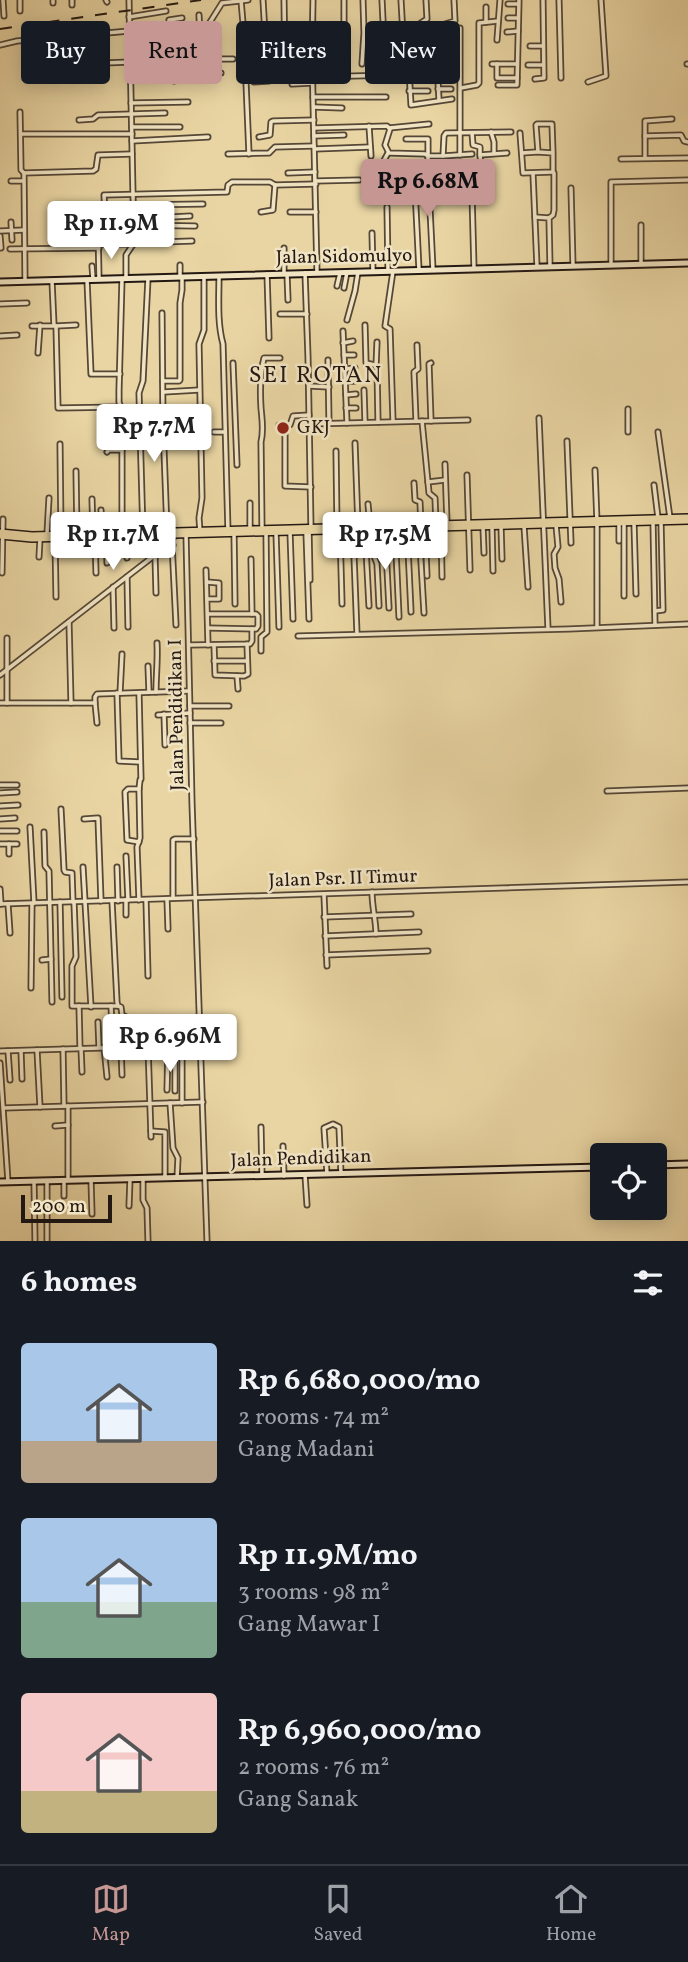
<!DOCTYPE html>
<meta charset="utf-8">
<style>
:root{--surface:#171b24;--page:#242831;--text:#f1f3f6;--muted:#9ea1a6;--line:#363941;--accent:#c59692}
body{margin:0;font-family:Vollkorn,serif;background:var(--page);color:var(--text);height:100vh;display:flex;flex-direction:column;font-size:26px;white-space:nowrap}
*{box-sizing:border-box;margin:0}
p{font-size:23px;color:var(--muted)}
.icon{flex:none;width:38px;height:38px;fill:none;stroke:currentColor;stroke-width:2;stroke-linecap:round;stroke-linejoin:round}
.map{position:relative;height:1241px;overflow:hidden}
.side{display:flex;flex-direction:column;background:var(--surface);flex:1}
.side>*{flex:none}
.hud{position:absolute;left:21px;top:21px;width:648px;height:63px;display:flex;gap:14px}
.controls{position:absolute;left:590px;top:1143px;display:grid;gap:14px}
.controls a{display:grid;place-items:center;width:77px;height:77px;border-radius:7px;background:var(--surface);box-shadow:0 4px 18px #0003;font-size:35px}
.scale{position:absolute;left:21px;bottom:18px;width:91px;box-sizing:border-box;padding-left:7px;border:4px solid #241813;border-top:0;font-size:19px;line-height:24px;white-space:nowrap;color:#241813;-webkit-text-stroke:5px #f1e4c3;paint-order:stroke}
.price{position:absolute;translate:-50% -60px;padding:0 16px;border-radius:7px;background:#fff;color:#222;font-size:23px;line-height:46px;filter:drop-shadow(0 2px 4px #0008)}
.price::after{content:'';position:absolute;left:50%;top:42px;width:21px;height:16px;margin-left:-10px;background:inherit;clip-path:polygon(0 0,100% 0,50% 100%)}
.price.selected{background:var(--accent);color:#111}
ul{padding:0;list-style:none}
li{display:flex;align-items:center;gap:21px;height:175px;padding:0 21px}
li span{display:grid;place-items:center;flex:none;width:196px;height:140px;border-radius:7px;color:#555}
li>.icon{margin-inline-start:auto}
span .icon{width:84px;height:84px;fill:#fffc;stroke-width:1}
li b{font-size:30px}
h2{display:flex;justify-content:space-between;align-items:center;height:84px;padding:0 21px;font-size:30px}
.tag{padding:0 24px;border-radius:7px;background:var(--surface);box-shadow:0 4px 18px #0003;font-size:24px;line-height:63px}
.tag.selected{background:var(--accent);color:#111}
.dock{display:flex;justify-content:space-around;align-items:center;height:98px;border-top:2px solid var(--line);background:var(--surface);font-size:19px;color:var(--muted)}
.dock a{display:grid;justify-items:center;gap:4px}
.dock .selected{color:var(--accent)}
.map>svg:first-child{display:block}
.lines{fill:none;stroke-linecap:round;stroke-linejoin:round}
.street-casing{stroke:#554737;stroke-width:7}
.secondary-casing{stroke:#241813;stroke-width:9}
.highway-casing{stroke:#241813;stroke-width:12}
.street{stroke:#f1e4c3;stroke-width:3.5}
.secondary{stroke:#f1e4c3;stroke-width:5}
.highway{stroke:#e9d5a3;stroke-width:9}
.rail{stroke:#241813;stroke-width:2;stroke-dasharray:12 12;stroke-linecap:butt}
.poi-dot{fill:#8f2418;stroke:#f1e4c3;stroke-width:2.5}
.labels{text-anchor:middle;dominant-baseline:central;stroke-width:5;stroke-linejoin:round;paint-order:stroke}
.street-label{font-size:19px;fill:#241813;stroke:#f1e4c3}
.poi-label{font-size:19px;fill:#241813;stroke:#f1e4c3;text-anchor:start}
.quarter-label{font-size:23px;letter-spacing:2px;fill:#241813;stroke:#f1e4c3}
</style>
<div class="map">
<svg width="688" height="1241" viewBox="0 0 688 1241">
<rect width="100%" height="100%" fill="#e9d5a3"/>
<filter id="stains"><feTurbulence type="fractalNoise" baseFrequency=".00286" numOctaves="4"/><feColorMatrix values="0 0 0 0 .2 0 0 0 0 .09 0 0 0 0 .02 0 0 0 .5 -.17"/></filter>
<radialGradient id="worn" r=".72"><stop offset=".6" stop-color="#630" stop-opacity="0"/><stop offset="1" stop-color="#630" stop-opacity=".3"/></radialGradient>
<g class="lines">
<defs>
<g id="street">
<path d="M3 0 4 16"/>
<path d="M20 0V11"/>
<path d="M53 0V3"/>
<path d="M72 0V5"/>
<path d="M106 0 107 2"/>
<path d="M241 0 244 35 249 154"/>
<path d="M284 0 285 68"/>
<path d="M313 0 312 56 317 273"/>
<path d="M559 0 561 78"/>
<path d="M508 4H518"/>
<path d="M486 7V22"/>
<path d="M199 15 200 37 218 36"/>
<path d="M129 17 166 11"/>
<path d="M508 18H518"/>
<path d="M217 29 218 59H233"/>
<path d="M507 32 518 31"/>
<path d="M444 35 445 24 455 21 454 0"/>
<path d="M497 40 500 0"/>
<path d="M0 45 17 41 129 31"/>
<path d="M195 45 198 50V73H221"/>
<path d="M530 46H543"/>
<path d="M419 47 449 45C452 49 451 58 449 61L418 63 410 66 409 70 411 105 452 99"/>
<path d="M169 49V20L182 18"/>
<path d="M174 49V81"/>
<path d="M130 52 184 48 192 46 200 38 222 3 248 0"/>
<path d="M344 54V0"/>
<path d="M399 56H403L404 53 401 0"/>
<path d="M198 60 218 59"/>
<path d="M437 62 439 100"/>
<path d="M418 63V25L427 19 426 0"/>
<path d="M362 64 364 33 363 0"/>
<path d="M492 64H517"/>
<path d="M497 64V78H517"/>
<path d="M687 64H688"/>
<path d="M52 65 130 62"/>
<path d="M528 65H543"/>
<path d="M277 68 312 66"/>
<path d="M246 70 267 69"/>
<path d="M437 76H453"/>
<path d="M313 77 394 75V64L385 62 382 0"/>
<path d="M409 77H428"/>
<path d="M535 79 544 78 543 0"/>
<path d="M254 82 269 81V71L267 68 263 0"/>
<path d="M588 82 606 76 601 0"/>
<path d="M292 84 313 83"/>
<path d="M498 85H517L519 0"/>
<path d="M461 88 477 85 479 83V23L498 21"/>
<path d="M438 89H451"/>
<path d="M409 91H428"/>
<path d="M313 97H386"/>
<path d="M131 103 188 102"/>
<path d="M314 107 342 108"/>
<path d="M20 112 21 170 24 173"/>
<path d="M79 120 93 119 98 115 165 113"/>
<path d="M369 126 371 156"/>
<path d="M132 127H180"/>
<path d="M314 128 387 126 390 129 385 145 389 153 425 154 428 156H443L444 136 446 133 511 132"/>
<path d="M389 128 429 124"/>
<path d="M491 132 494 142V153"/>
<path d="M472 133 473 145 480 147V155L507 153"/>
<path d="M520 133 523 173 553 172V153L538 152 536 125 537 124H552L553 153"/>
<path d="M21 134H132"/>
<path d="M314 136 344 135"/>
<path d="M645 136 681 135 684 141 688 142"/>
<path d="M259 137 270 135 271 122 273 121 314 120"/>
<path d="M406 139H428V169L433 270"/>
<path d="M132 141 208 137"/>
<path d="M315 149 370 147"/>
<path d="M388 153 381 166 382 169 446 168"/>
<path d="M522 153 537 152"/>
<path d="M228 154 269 153 275 147 314 146"/>
<path d="M460 155V28"/>
<path d="M480 155 481 167"/>
<path d="M443 156 472 154"/>
<path d="M645 158V121L672 119"/>
<path d="M621 159 688 158"/>
<path d="M414 169 419 270"/>
<path d="M288 173 315 172"/>
<path d="M533 174 537 267"/>
<path d="M11 181H23"/>
<path d="M316 181 359 180"/>
<path d="M571 188 573 266"/>
<path d="M472 194 474 269"/>
<path d="M135 205 203 204"/>
<path d="M387 207 388 271"/>
<path d="M133 212 105 213 104 195 227 192 228 185 232 182H270L275 185 316 184"/>
<path d="M261 212 273 210 275 185"/>
<path d="M290 212H316"/>
<path d="M535 217 549 218 550 267"/>
<path d="M549 218 553 215 554 210V173"/>
<path d="M134 219 190 216"/>
<path d="M11 222 12 240"/>
<path d="M134 225 195 226"/>
<path d="M641 225V264"/>
<path d="M98 228 99 279"/>
<path d="M0 231 24 230"/>
<path d="M372 233 373 272"/>
<path d="M0 236 1 248"/>
<path d="M134 243 192 241"/>
<path d="M98 244H134"/>
<path d="M10 249 99 248"/>
<path d="M180 265V277"/>
<path d="M611 265V182L688 180"/>
<path d="M92 266 93 279"/>
<path d="M305 273 308 357 311 530"/>
<path d="M267 274 269 338"/>
<path d="M284 274V248"/>
<path d="M287 274 288 300"/>
<path d="M219 276C219 298 217 322 223 344L228 532"/>
<path d="M126 278V255L134 243 129 0"/>
<path d="M122 279 119 390V402L122 411V535"/>
<path d="M87 280 91 374H120"/>
<path d="M25 281 24 173 93 171 96 169 98 155 132 154"/>
<path d="M337 286 340 273"/>
<path d="M344 288 347 272"/>
<path d="M0 304 27 303"/>
<path d="M162 313 163 423 167 531"/>
<path d="M280 314H307"/>
<path d="M347 320 355 291 358 272"/>
<path d="M365 325 366 363 375 365 377 367 378 422"/>
<path d="M32 326H54L52 281"/>
<path d="M56 326 58 408 120 407"/>
<path d="M56 326 76 325"/>
<path d="M343 331 347 423"/>
<path d="M0 336 17 335"/>
<path d="M343 343 353 341"/>
<path d="M38 353 40 325"/>
<path d="M344 355H354"/>
<path d="M328 360 329 423"/>
<path d="M233 363 237 465"/>
<path d="M376 367 377 342"/>
<path d="M345 369 355 368"/>
<path d="M163 381H179L180 380V303L182 290V277"/>
<path d="M345 382 355 381"/>
<path d="M309 386 329 387"/>
<path d="M364 390 365 422"/>
<path d="M164 392 199 390"/>
<path d="M346 395 356 394"/>
<path d="M346 408H356"/>
<path d="M539 418 548 629"/>
<path d="M393 421 390 329 385 326 393 271"/>
<path d="M416 421 414 372 418 369 417 345"/>
<path d="M422 421 429 493 435 498 436 524"/>
<path d="M431 421 429 364 431 363"/>
<path d="M310 424 468 420"/>
<path d="M279 425H290L293 416 309 415"/>
<path d="M214 432H224"/>
<path d="M628 432V409"/>
<path d="M658 432 670 518"/>
<path d="M285 433V486L311 487"/>
<path d="M567 441 571 543"/>
<path d="M355 443 358 526"/>
<path d="M60 444 61 534"/>
<path d="M336 451 337 526"/>
<path d="M107 452 109 450H122"/>
<path d="M445 464 447 523"/>
<path d="M595 470 597 522V627"/>
<path d="M76 471 77 534"/>
<path d="M467 475 470 570"/>
<path d="M428 482 445 480"/>
<path d="M414 483 415 500 420 502 421 526"/>
<path d="M654 485 658 518"/>
<path d="M92 499 93 535"/>
<path d="M250 503V529"/>
<path d="M368 504 370 526"/>
<path d="M101 510 102 533"/>
<path d="M653 522 655 625"/>
<path d="M619 523V541"/>
<path d="M624 523V596"/>
<path d="M634 523 636 594"/>
<path d="M556 525 558 547 554 554 555 568 559 579 561 602"/>
<path d="M501 526 502 559"/>
<path d="M524 526 528 587"/>
<path d="M407 527 411 612"/>
<path d="M483 527 484 553"/>
<path d="M492 527 493 571"/>
<path d="M419 528 424 613"/>
<path d="M425 528 427 576"/>
<path d="M441 528 442 577"/>
<path d="M262 529 261 442C264 430 262 420 261 408 260 392 260 373 264 358H280"/>
<path d="M385 529 389 608"/>
<path d="M395 529 399 617"/>
<path d="M309 530 310 580"/>
<path d="M353 530 357 634"/>
<path d="M365 530 369 606"/>
<path d="M372 530 374 556 377 564 379 606"/>
<path d="M340 531 342 604"/>
<path d="M200 532 199 518 202 498 199 344 204 330V276"/>
<path d="M234 532 235 604"/>
<path d="M290 532 293 619"/>
<path d="M306 532 309 619"/>
<path d="M174 533 172 543 176 625"/>
<path d="M276 533 279 627"/>
<path d="M47 534 49 498"/>
<path d="M143 534 139 393 143 381 148 278"/>
<path d="M186 535 192 803 207 1241"/>
<path d="M126 536 127 558"/>
<path d="M106 537 107 563"/>
<path d="M55 538 56 597"/>
<path d="M95 538 96 573"/>
<path d="M155 555 156 593"/>
<path d="M39 557 40 539"/>
<path d="M251 559 252 614"/>
<path d="M206 570 208 645"/>
<path d="M2 573 3 519"/>
<path d="M127 577 128 627"/>
<path d="M207 582 219 583V599H208"/>
<path d="M113 587 114 628"/>
<path d="M655 611 663 610 661 522"/>
<path d="M208 614H256L258 616V626L256 629 208 628"/>
<path d="M69 622 71 703"/>
<path d="M298 636 569 629 688 624"/>
<path d="M7 638V703"/>
<path d="M190 645 250 644 252 641V629"/>
<path d="M214 645 215 675 244 676 248 674 247 644"/>
<path d="M261 651V637L267 632 266 533"/>
<path d="M214 661H247"/>
<path d="M148 666 149 692"/>
<path d="M0 675 155 555 173 545"/>
<path d="M237 676 238 689"/>
<path d="M156 692C156 675 158 660 157 643"/>
<path d="M117 693 119 761 140 762"/>
<path d="M120 693 122 654"/>
<path d="M139 693 141 779"/>
<path d="M0 703H95V697L97 694 189 691"/>
<path d="M95 703 97 723"/>
<path d="M190 706H229"/>
<path d="M164 714 165 745"/>
<path d="M158 715 190 713"/>
<path d="M190 723H221"/>
<path d="M0 785H17"/>
<path d="M607 791 688 788"/>
<path d="M0 793 17 792"/>
<path d="M0 806 18 805"/>
<path d="M61 809 64 870 65 872 72 873 73 902"/>
<path d="M0 819 15 818"/>
<path d="M84 819 98 818 101 901"/>
<path d="M30 827 34 903"/>
<path d="M0 831H17"/>
<path d="M44 832 45 866 49 871 52 1002"/>
<path d="M139 842 127 840 125 792 128 789H139"/>
<path d="M0 844H17"/>
<path d="M9 844V854"/>
<path d="M126 856 128 900"/>
<path d="M83 867 91 1007"/>
<path d="M117 867 118 901"/>
<path d="M0 889 1 904"/>
<path d="M372 892C372 907 376 921 376 934"/>
<path d="M324 895 327 966"/>
<path d="M173 898V840L175 839H194"/>
<path d="M167 899 168 929"/>
<path d="M126 900V915"/>
<path d="M139 900 137 847 140 838 139 789 140 780"/>
<path d="M146 900 148 976"/>
<path d="M112 901 117 1002 118 1006 121 1007 122 1015 126 1017V1047"/>
<path d="M60 902 62 997"/>
<path d="M74 902 76 957 72 966V1006H118"/>
<path d="M0 904 688 882"/>
<path d="M8 904 10 933"/>
<path d="M324 917 411 914"/>
<path d="M325 936 419 932"/>
<path d="M326 955 428 951"/>
<path d="M42 960 51 959"/>
<path d="M31 988 32 904"/>
<path d="M79 1006 80 1048"/>
<path d="M111 1006 113 1047"/>
<path d="M98 1022 99 1047"/>
<path d="M148 1046 151 1137"/>
<path d="M182 1046V1103"/>
<path d="M104 1047 107 1077"/>
<path d="M121 1047 122 1075"/>
<path d="M81 1048 82 1072"/>
<path d="M63 1049 64 1106"/>
<path d="M37 1050 40 1107"/>
<path d="M0 1051 202 1045"/>
<path d="M8 1051 10 1080"/>
<path d="M21 1051 22 1079"/>
<path d="M0 1063 8 1182"/>
<path d="M167 1090 168 1046"/>
<path d="M175 1091V1046"/>
<path d="M170 1103 173 1148 178 1158 177 1178"/>
<path d="M68 1106V1180"/>
<path d="M4 1108 203 1102"/>
<path d="M55 1126 68 1125"/>
<path d="M261 1127 262 1176"/>
<path d="M151 1131 165 1132V1178"/>
<path d="M283 1146 284 1176"/>
<path d="M327 1174 324 1128 333 1124 339 1127 341 1174"/>
<path d="M305 1175 307 1205"/>
<path d="M143 1179V1200L147 1208 148 1241"/>
<path d="M64 1180V1196"/>
<path d="M91 1180 92 1214"/>
<path d="M34 1181 35 1241"/>
<path d="M129 1206 130 1179"/>
<path d="M47 1241V1181"/>
</g>
<g id="secondary">
<path d="M0 282 688 263"/>
<path d="M654 1165 688 1164"/>
<path d="M0 1182 602 1167"/>
</g>
<path id="highway" d="M0 534 32 537 688 519"/>
</defs>
<use href="#street" class="street-casing"/>
<use href="#secondary" class="secondary-casing"/>
<use href="#highway" class="highway-casing"/>
<use href="#street" class="street"/>
<use href="#secondary" class="secondary"/>
<use href="#highway" class="highway"/>
<path class="rail" d="M0 29 201 0"/>
</g>
<circle class="poi-dot" cx="283" cy="428" r="7"/>
<g class="labels">
<g class="street-label">
<text transform="translate(344 257) rotate(-1)">Jalan Sidomulyo</text>
<text transform="translate(177 715) rotate(-91)">Jalan Pendidikan I</text>
<text transform="translate(343 879) rotate(-2)">Jalan Psr. II Timur</text>
<text transform="translate(301 1159) rotate(-2)">Jalan Pendidikan</text>
</g>
<g class="poi-label">
<text x="297" y="428">GKJ</text>
</g>
<g class="quarter-label">
<text x="316" y="376">SEI ROTAN</text>
</g>
</g>
<rect width="100%" height="100%" filter="url(#stains)"/>
<rect width="100%" height="100%" fill="url(#worn)"/>
</svg>
<div class="controls">
<a><svg class="icon" aria-label="locate" viewBox="0 0 24 24"><circle cx="12" cy="12" r="6"/><path d="M12 2v4M12 18v4M2 12h4M18 12h4"/></svg></a>
</div>
<div class="scale">200 m</div>
<b class="price selected" style="left:428px;top:219px">Rp 6.68M</b>
<b class="price" style="left:111px;top:261px">Rp 11.9M</b>
<b class="price" style="left:154px;top:464px">Rp 7.7M</b>
<b class="price" style="left:113px;top:572px">Rp 11.7M</b>
<b class="price" style="left:385px;top:572px">Rp 17.5M</b>
<b class="price" style="left:170px;top:1074px">Rp 6.96M</b>
<div class="hud">
<a class="tag">Buy</a>
<a class="tag selected">Rent</a>
<a class="tag">Filters</a>
<a class="tag">New</a>
</div>
</div>
<section class="side">
<h2>6 homes<svg class="icon" aria-label="filters" viewBox="0 0 24 24"><path d="M4 7h16M4 17h16"/><circle cx="9" cy="7" r="2"/><circle cx="15" cy="17" r="2"/></svg></h2>
<ul>
<li><span style="background:linear-gradient(#a9c7e8 70%,#b9a48a 0)"><svg class="icon" aria-label="home" viewBox="0 0 24 24"><path d="M3 11l9-7 9 7M6 9v11h12V9"/></svg></span><div><b>Rp 6,680,000/mo</b><p>2 rooms · 74 m²</p><p>Gang Madani</p></div></li>
<li><span style="background:linear-gradient(#a9c7e8 60%,#7fa58c 0)"><svg class="icon" aria-label="home" viewBox="0 0 24 24"><path d="M3 11l9-7 9 7M6 9v11h12V9"/></svg></span><div><b>Rp 11.9M/mo</b><p>3 rooms · 98 m²</p><p>Gang Mawar I</p></div></li>
<li><span style="background:linear-gradient(#f6c9c9 70%,#c2b280 0)"><svg class="icon" aria-label="home" viewBox="0 0 24 24"><path d="M3 11l9-7 9 7M6 9v11h12V9"/></svg></span><div><b>Rp 6,960,000/mo</b><p>2 rooms · 76 m²</p><p>Gang Sanak</p></div></li>
</ul>
</section>
<nav class="dock">
<a class="selected"><svg class="icon" aria-label="map" viewBox="0 0 24 24"><path d="M3 6l6-2 6 2 6-2v14l-6 2-6-2-6 2zM9 4v14M15 6v14"/></svg>Map</a>
<a><svg class="icon" aria-label="saved" viewBox="0 0 24 24"><path d="M7 4h10v16l-5-4-5 4z"/></svg>Saved</a>
<a><svg class="icon" aria-label="home" viewBox="0 0 24 24"><path d="M3 11l9-7 9 7M6 9v11h12V9"/></svg>Home</a>
</nav>
